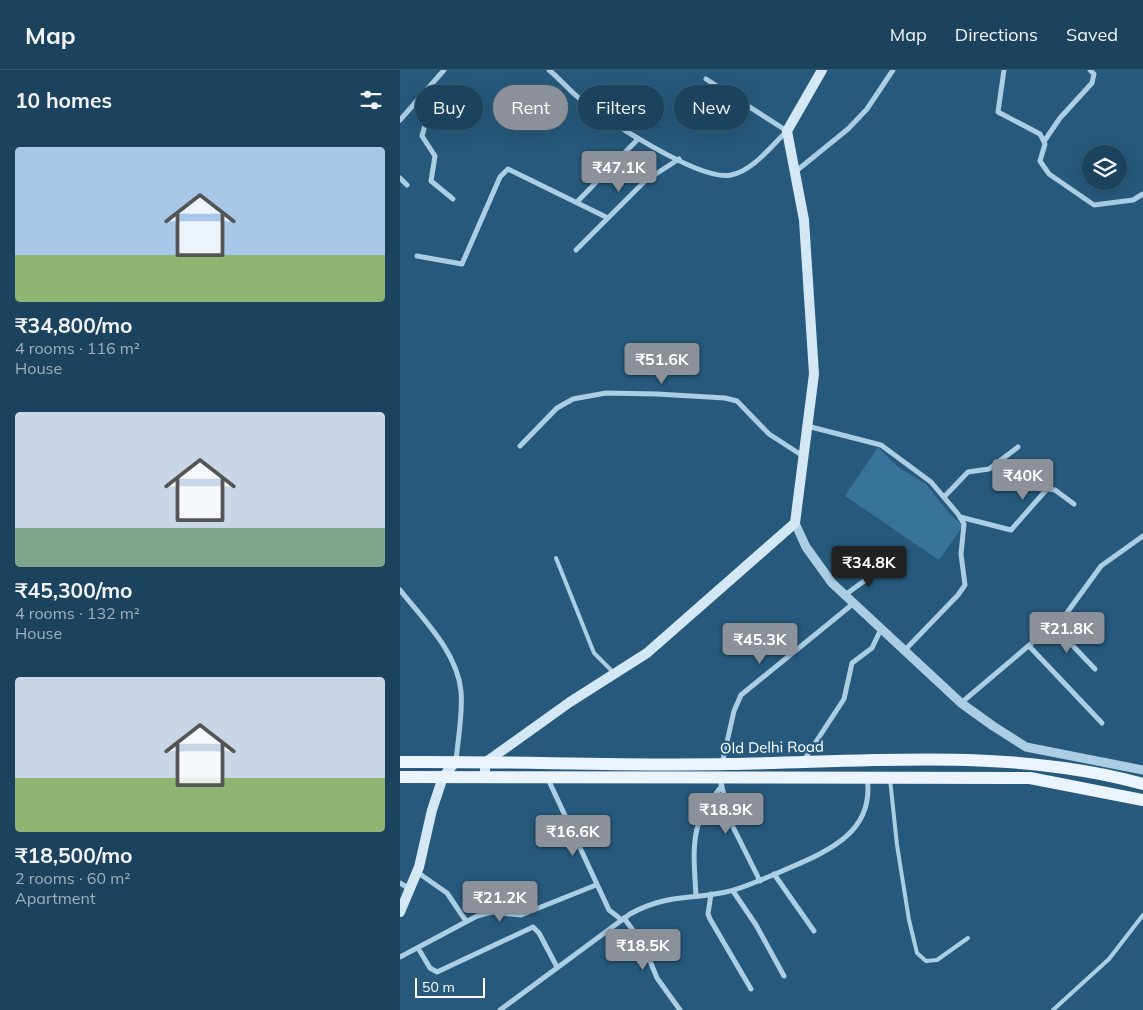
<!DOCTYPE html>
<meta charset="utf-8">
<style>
:root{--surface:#1c435d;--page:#294e66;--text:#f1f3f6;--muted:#a0b0bc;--line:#3a5c72;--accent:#8c9099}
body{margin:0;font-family:Mulish,sans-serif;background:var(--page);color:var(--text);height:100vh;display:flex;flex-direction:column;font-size:19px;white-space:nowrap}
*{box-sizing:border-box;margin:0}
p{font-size:16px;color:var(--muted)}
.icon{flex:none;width:28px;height:28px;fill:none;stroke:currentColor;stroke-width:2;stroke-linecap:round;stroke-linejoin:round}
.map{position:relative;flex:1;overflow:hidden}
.side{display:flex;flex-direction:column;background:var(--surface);width:400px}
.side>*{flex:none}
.guide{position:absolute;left:15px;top:15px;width:475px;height:45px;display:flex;gap:10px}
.buttons{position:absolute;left:682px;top:75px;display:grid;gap:10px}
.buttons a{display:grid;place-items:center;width:45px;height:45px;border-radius:50%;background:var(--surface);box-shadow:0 5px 20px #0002,0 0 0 1px var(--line);font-size:25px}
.scale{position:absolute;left:15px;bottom:12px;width:70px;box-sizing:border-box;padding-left:5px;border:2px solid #fff;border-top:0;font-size:14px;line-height:18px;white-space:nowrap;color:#fff;-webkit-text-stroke:4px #26597c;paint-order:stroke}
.price{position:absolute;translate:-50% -42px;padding:0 11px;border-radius:5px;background:var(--accent);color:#fff;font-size:16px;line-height:32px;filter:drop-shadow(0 1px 2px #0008)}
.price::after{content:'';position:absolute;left:50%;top:30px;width:15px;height:11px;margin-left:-8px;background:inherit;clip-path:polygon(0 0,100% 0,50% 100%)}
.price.current{background:#222;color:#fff}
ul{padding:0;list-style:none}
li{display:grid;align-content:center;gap:10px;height:265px;padding:0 15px}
li span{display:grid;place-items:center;height:155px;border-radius:5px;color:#555}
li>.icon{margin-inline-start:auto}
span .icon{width:90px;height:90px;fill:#fffc;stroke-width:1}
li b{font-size:21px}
h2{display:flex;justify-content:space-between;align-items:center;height:60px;padding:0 15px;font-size:21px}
.pill{padding:0 18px;border-radius:22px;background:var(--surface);box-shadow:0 5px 20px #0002,0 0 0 1px var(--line);font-size:18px;line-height:45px}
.pill.current{background:var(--accent);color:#fff}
header{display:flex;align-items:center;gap:30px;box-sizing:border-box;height:70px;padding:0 25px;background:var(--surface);border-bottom:1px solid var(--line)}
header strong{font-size:24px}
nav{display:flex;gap:28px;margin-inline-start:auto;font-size:18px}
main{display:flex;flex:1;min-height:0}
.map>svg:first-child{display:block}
.green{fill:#3a7399}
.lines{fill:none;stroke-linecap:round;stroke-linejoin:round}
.service{stroke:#abcee4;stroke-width:4}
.minor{stroke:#abcee4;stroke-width:5}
.tertiary{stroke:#abcee4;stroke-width:9}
.secondary{stroke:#d4e7f4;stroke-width:10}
.primary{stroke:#ebf4fc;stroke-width:12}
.labels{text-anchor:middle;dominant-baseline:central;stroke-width:4.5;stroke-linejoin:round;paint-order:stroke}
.street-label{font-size:15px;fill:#fff;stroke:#26597c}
</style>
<header>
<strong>Map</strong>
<nav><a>Map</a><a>Directions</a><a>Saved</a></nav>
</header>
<main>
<section class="side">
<h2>10 homes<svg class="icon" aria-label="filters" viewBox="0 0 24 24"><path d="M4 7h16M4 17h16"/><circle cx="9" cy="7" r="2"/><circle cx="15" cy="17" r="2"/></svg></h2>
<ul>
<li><span style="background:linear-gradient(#a9c7e8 70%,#8fb573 0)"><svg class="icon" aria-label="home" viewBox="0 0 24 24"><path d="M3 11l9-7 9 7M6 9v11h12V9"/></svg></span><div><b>₹34,800/mo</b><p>4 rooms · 116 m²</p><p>House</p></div></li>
<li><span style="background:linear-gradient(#c9d6e8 75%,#7fa58c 0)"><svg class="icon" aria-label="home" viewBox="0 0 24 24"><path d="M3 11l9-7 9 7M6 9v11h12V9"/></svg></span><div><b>₹45,300/mo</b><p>4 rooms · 132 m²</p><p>House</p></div></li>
<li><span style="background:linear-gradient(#c9d6e8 65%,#8fb573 0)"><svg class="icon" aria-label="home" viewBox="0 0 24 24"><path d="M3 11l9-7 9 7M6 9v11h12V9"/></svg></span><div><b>₹18,500/mo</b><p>2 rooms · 60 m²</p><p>Apartment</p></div></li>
</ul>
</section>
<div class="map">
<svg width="743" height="940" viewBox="0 0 743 940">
<rect width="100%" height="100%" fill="#26597c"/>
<path class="green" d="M478 377 498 397 526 414 547 441 563 456 539 490 445 426Z"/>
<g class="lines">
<g class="service">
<path d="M156 488 194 583 213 602"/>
<path d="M490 709 497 775 509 850 517 883 526 891 537 890 568 868"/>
<path d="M653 940 709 889 743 845"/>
</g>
<g class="minor">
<path d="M149 0C160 9 169 20 180 29 204 49 301 112 331 105 353 101 372 75 387 61L306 9"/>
<path d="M604 0 598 42 640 64 645 74 640 91 649 104 694 135 733 130 743 124"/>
<path d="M19 30 29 41 22 66 35 86 31 111 53 129"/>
<path d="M0 50 44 0"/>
<path d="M645 70 660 48 692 13 694 4 690 0"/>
<path d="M395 102 448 59 467 39 493 0"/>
<path d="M0 108 7 115"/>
<path d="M177 132 238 69"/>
<path d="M176 180 245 111 279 89"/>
<path d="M17 186 62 194 100 107 108 99 208 148"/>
<path d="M407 356 481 375 531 412 558 444 564 454 561 484 565 515 558 525 504 581"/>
<path d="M120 376 157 338 173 329 206 323 257 324 325 328 337 331 369 364 403 386"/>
<path d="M544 427 568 402 589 399 618 377"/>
<path d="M560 447 611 460 647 419 655 420 674 434"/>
<path d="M0 520C24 550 57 582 61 621 63 644 58 668 56 691"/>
<path d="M445 525 483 497"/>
<path d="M653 555 695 599"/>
<path d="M629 576 702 653"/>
<path d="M561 633 666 544 701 496 743 466"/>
<path d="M404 690 444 629 452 593 472 578 481 559"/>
<path d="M322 694 334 641 341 625 454 533"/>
<path d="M148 709 209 840 222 850"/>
<path d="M321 714 333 757 360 811"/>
<path d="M17 802 47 823 66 851"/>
<path d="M374 804 414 861"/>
<path d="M0 813 10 819"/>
<path d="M333 821 356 855 384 906"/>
<path d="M311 824 308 844 310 849 351 919"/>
<path d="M296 826C295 803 291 775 299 752 303 739 313 727 322 716"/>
<path d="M224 848 243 874 257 908 280 940"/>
<path d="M18 878 30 898 37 902 133 857 139 863 157 897"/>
<path d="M0 887 77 846 92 842 121 845 196 815"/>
<path d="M100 940 230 844C266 824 289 830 326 822 345 818 362 809 380 802 423 783 476 765 467 707"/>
</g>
<path class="tertiary" d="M395 453 406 477 432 513 561 633 593 656 626 677 743 700"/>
<g class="secondary">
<path d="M84 708 86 692 170 632 247 583 395 453 414 304 404 150 387 61 422 0"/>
<path d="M0 842 19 797 32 740 43 707 56 691"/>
</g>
<g class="primary">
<path d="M0 692C110 691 219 696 329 694 466 692 609 677 743 714"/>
<path d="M0 707 630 708 743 730"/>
</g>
</g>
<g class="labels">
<g class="street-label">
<text transform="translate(372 677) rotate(-1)">Old Delhi Road</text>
</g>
</g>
</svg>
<div class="buttons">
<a><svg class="icon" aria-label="layers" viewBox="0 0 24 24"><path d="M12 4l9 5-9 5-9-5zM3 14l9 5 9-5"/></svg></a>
</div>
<div class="scale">50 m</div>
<b class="price" style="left:219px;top:123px">₹47.1K</b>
<b class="price" style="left:262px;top:315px">₹51.6K</b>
<b class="price" style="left:623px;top:431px">₹40K</b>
<b class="price current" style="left:469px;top:518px">₹34.8K</b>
<b class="price" style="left:667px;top:584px">₹21.8K</b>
<b class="price" style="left:360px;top:595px">₹45.3K</b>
<b class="price" style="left:326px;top:765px">₹18.9K</b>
<b class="price" style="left:173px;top:787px">₹16.6K</b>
<b class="price" style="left:100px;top:853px">₹21.2K</b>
<b class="price" style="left:243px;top:901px">₹18.5K</b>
<div class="guide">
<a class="pill">Buy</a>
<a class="pill current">Rent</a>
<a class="pill">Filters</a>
<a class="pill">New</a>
</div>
</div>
</main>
